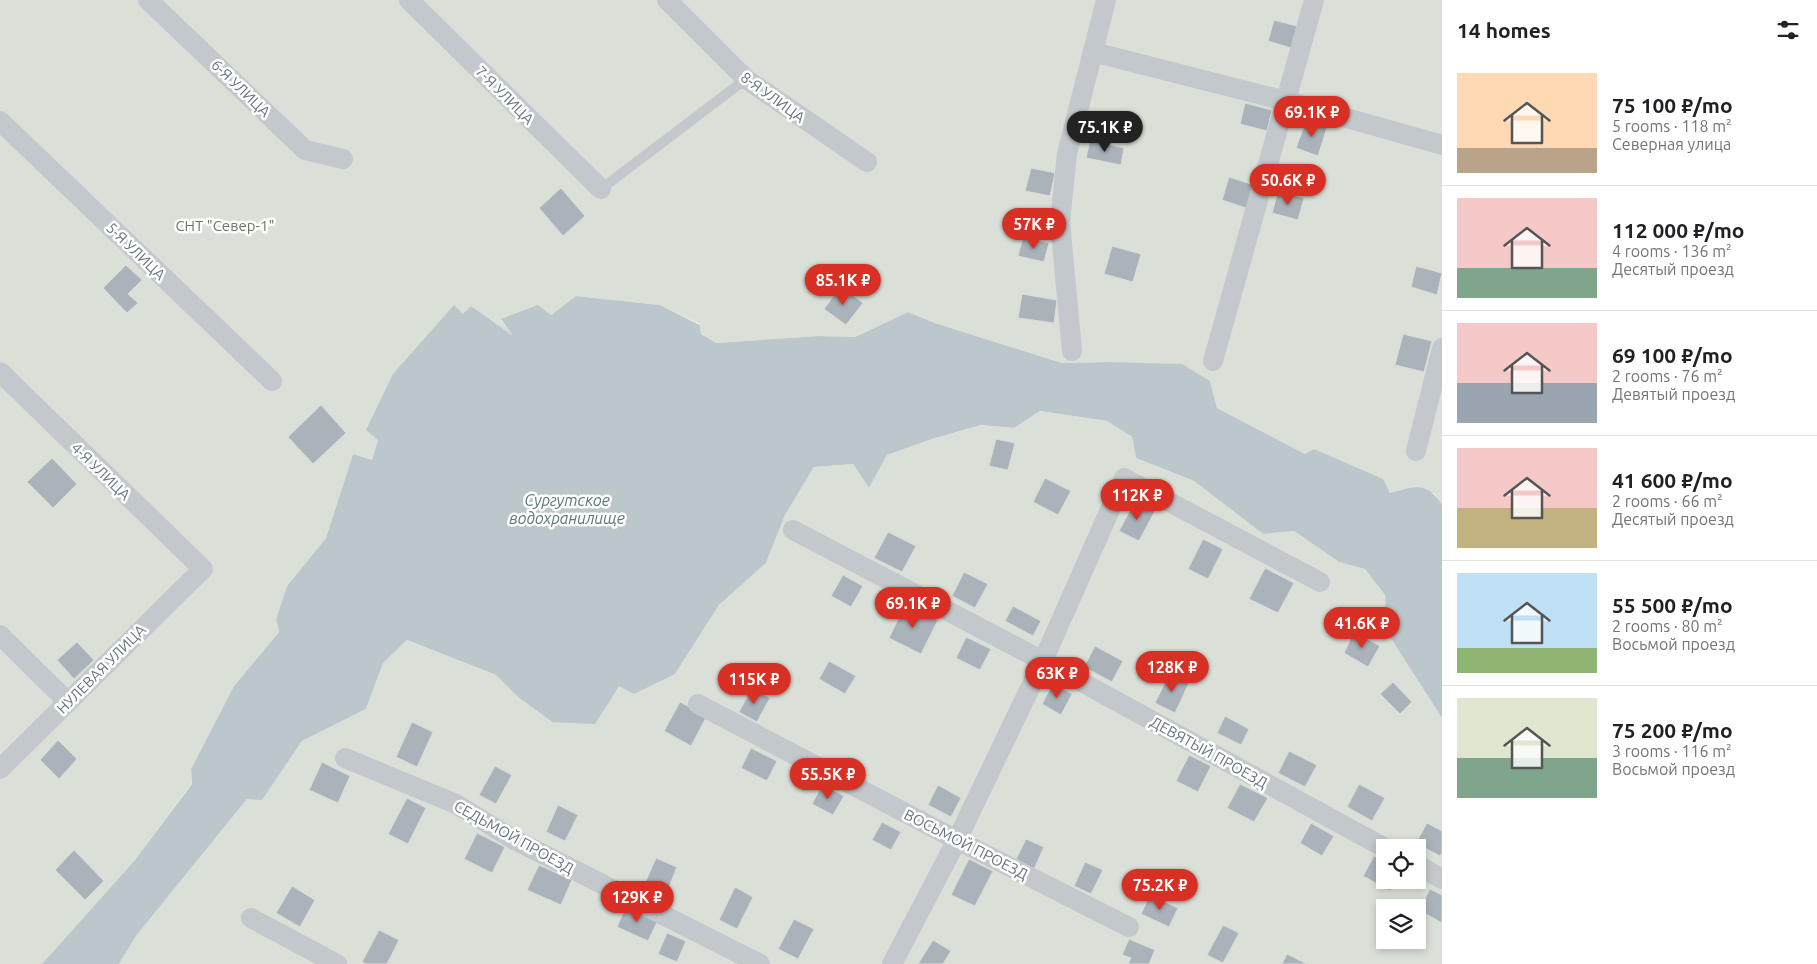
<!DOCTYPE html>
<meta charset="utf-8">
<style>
:root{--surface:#fff;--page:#f6f6f6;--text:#202124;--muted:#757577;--line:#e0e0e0;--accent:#d93025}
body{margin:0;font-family:Ubuntu,sans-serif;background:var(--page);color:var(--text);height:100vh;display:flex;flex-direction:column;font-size:19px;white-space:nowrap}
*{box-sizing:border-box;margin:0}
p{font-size:16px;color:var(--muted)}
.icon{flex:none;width:28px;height:28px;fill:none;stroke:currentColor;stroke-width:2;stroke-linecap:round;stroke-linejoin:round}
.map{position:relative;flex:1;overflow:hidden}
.details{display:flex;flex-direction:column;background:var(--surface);width:375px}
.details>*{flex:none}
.buttons{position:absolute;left:1376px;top:839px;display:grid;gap:10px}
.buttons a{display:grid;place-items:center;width:50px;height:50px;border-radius:0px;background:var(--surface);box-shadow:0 2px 8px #0003;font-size:25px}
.price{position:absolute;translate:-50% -42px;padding:0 11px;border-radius:18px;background:var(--accent);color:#fff;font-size:16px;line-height:32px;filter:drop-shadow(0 1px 2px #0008)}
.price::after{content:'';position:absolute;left:50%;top:30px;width:15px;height:11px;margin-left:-8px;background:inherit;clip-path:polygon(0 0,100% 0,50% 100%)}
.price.selected{background:#222;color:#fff}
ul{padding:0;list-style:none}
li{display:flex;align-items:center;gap:15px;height:125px;padding:0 15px}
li+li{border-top:1px solid var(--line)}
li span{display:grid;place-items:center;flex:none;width:140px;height:100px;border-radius:0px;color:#555}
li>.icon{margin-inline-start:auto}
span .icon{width:60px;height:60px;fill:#fffc;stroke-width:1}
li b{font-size:21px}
h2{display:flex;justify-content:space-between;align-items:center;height:60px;padding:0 15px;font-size:21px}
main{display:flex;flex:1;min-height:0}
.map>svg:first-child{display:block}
.green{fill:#dadfd7;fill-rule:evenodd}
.water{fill:#bbc7cb}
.building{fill:#aab3b9;stroke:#dcdcda}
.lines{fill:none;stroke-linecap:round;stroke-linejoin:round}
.service{stroke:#c3c8cc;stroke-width:10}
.minor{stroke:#c3c8cc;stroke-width:20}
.labels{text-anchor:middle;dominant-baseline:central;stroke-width:5;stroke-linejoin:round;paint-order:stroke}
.street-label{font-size:15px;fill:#657683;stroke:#fff}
.park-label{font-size:15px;fill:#687a64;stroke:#fff}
.water-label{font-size:16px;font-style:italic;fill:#60757c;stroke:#fff}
</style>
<main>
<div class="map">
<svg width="1442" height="964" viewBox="0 0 1442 964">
<rect width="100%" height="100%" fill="#fafaf8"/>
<g class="green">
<path d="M0 0H1442V504L1434 493H1389L1305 454 1217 408 1210 381 1107 362 1062 363 935 323 908 312 855 337 819 336 716 343 701 334 700 324 660 305 576 296 551 315 538 306 501 320 515 338 471 306 463 315 378 440 372 460 353 454 326 538 287 586 276 619 279 632 234 686 191 769 192 783 134 861 42 964H0Z"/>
<path d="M1040 411 1107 421 1132 437 1136 458 1194 481 1263 534 1294 531 1339 562 1365 569 1385 595 1386 631 1442 718V964H119L136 936 247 799H262L302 741 366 709 383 663 407 640 496 675 518 697 552 722 619 686 675 674 719 605 766 563 785 515 814 467 853 464 869 488 887 455 932 439 981 425 1014 428ZM1385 848H1418V880H1385ZM1385 908H1418V940H1385Z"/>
</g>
<path class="water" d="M576 296 660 305 700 325 701 334 716 343 819 336 855 337 908 312 935 323 1062 363 1107 362 1182 364 1210 381 1217 408 1305 454 1314 449 1383 479 1390 493C1414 487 1425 480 1442 504V718L1386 631 1385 595 1365 569 1339 562 1294 531 1263 534 1194 481 1136 458 1132 437 1107 421 1040 411 1014 428 981 425 932 439 887 455 869 488 853 464 814 467 785 515 766 563 719 605 675 674 634 694 619 686 595 724 552 722 518 697 496 675 407 640 383 663 366 709 302 741 262 800 247 799 136 936 119 964H42L134 861 192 784 191 769 234 686 279 632 276 619 287 586 326 538 353 454 372 460 378 440 366 430 393 374 454 305 463 314 471 306 513 336 501 319 538 305 551 315Z"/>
<g class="building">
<path d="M1274 20 1297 26 1291 48 1268 41Z"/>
<path d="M1245 103 1272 110 1267 131 1240 124Z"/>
<path d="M1306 121 1327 128 1318 156 1296 148Z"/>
<path d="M1090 140 1124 148 1121 165 1086 158Z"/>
<path d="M1031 168 1055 173 1050 196 1025 191Z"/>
<path d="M1229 177 1254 185 1246 208 1222 200Z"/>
<path d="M561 188 585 216 563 236 539 208Z"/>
<path d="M1278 191 1304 198 1298 220 1272 213Z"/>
<path d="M1023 237 1049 243 1044 262 1018 256Z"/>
<path d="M1112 246 1141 254 1133 282 1104 274Z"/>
<path d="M126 265 142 280 128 294 138 303 127 313 103 288Z"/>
<path d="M1416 266 1442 273 1437 295 1411 287Z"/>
<path d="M841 286 863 303 846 325 824 309Z"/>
<path d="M1022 294 1057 300 1054 323 1018 318Z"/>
<path d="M1403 334 1432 341 1424 372 1395 365Z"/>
<path d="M321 405 346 433 313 464 288 437Z"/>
<path d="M996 439 1015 443 1008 470 989 466Z"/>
<path d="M52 458 77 484 53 508 27 482Z"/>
<path d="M1045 478 1071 491 1058 515 1033 502Z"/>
<path d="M1135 501 1155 511 1139 541 1119 531Z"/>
<path d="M888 532 916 546 902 572 874 558Z"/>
<path d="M1203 539 1223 549 1208 579 1188 569Z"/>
<path d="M1265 568 1294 583 1278 613 1249 599Z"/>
<path d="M964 572 988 584 975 608 952 596Z"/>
<path d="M843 575 863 586 851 607 831 596Z"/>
<path d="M906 603 938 620 921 654 889 638Z"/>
<path d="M1013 606 1041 621 1033 636 1005 621Z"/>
<path d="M1354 632 1380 646 1368 667 1344 653Z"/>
<path d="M966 637 991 649 980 670 956 658Z"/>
<path d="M77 642 94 660 74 679 57 660Z"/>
<path d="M1095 646 1123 661 1112 682 1084 667Z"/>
<path d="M829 661 856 676 845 694 819 679Z"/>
<path d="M1169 674 1189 683 1175 713 1155 703Z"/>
<path d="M1393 682 1412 702 1400 714 1380 694Z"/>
<path d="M1053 683 1072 694 1061 715 1042 704Z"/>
<path d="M752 688 770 698 757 722 739 712Z"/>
<path d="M680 702 707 716 691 746 664 731Z"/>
<path d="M1225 716 1249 729 1241 745 1217 733Z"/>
<path d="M412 722 433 732 417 767 396 757Z"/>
<path d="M58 740 77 759 59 779 40 760Z"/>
<path d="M751 748 777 761 767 781 741 768Z"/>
<path d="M1289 751 1317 765 1305 787 1278 773Z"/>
<path d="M1189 755 1211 766 1198 792 1176 781Z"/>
<path d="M322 762 350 776 338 803 309 790Z"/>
<path d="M495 766 512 775 496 804 479 795Z"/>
<path d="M1240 784 1268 798 1254 822 1227 808Z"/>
<path d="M1359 784 1385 798 1372 821 1347 807Z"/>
<path d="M822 785 844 796 833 815 812 804Z"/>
<path d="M938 785 961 798 951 817 928 805Z"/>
<path d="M407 798 426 808 408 844 388 834Z"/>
<path d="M558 805 578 815 565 841 546 832Z"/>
<path d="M882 822 901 832 891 850 872 840Z"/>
<path d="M1311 823 1334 836 1322 856 1300 843Z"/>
<path d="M1427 823 1442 831V853L1440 856 1416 843Z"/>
<path d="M477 833 505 847 492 873 464 859Z"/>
<path d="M1026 839 1044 847 1034 869 1016 859Z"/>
<path d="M74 850 104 881 85 900 55 870Z"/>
<path d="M1374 856 1385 862V880H1396L1390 891 1363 876Z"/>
<path d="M656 858 677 867 667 892 645 883Z"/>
<path d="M969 859 993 871 975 906 951 895Z"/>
<path d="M1085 862 1103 870 1091 894 1074 886Z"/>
<path d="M539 865 572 880 561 905 527 890Z"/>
<path d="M292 886 315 900 300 927 276 913Z"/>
<path d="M735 887 753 897 737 929 719 920Z"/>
<path d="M1430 889 1442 895V923L1419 910Z"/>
<path d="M1150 895 1178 908 1169 927 1141 914Z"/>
<path d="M626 906 658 920 648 941 617 927Z"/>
<path d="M794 919 814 929 798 959 778 949Z"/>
<path d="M1223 925 1239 933 1223 963 1207 955Z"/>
<path d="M379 930 399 940 387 964H366L362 962Z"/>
<path d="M667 933 686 941 677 962 658 954Z"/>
<path d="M1129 939 1155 950 1149 964H1128L1131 958 1122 955Z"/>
<path d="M933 940 951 951 943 964H918Z"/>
<path d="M1287 954 1307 964H1282Z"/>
</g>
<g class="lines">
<path class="service" d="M601 189 746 79"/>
<g class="minor">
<path d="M148 0 305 150 343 159"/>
<path d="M409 0 601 189"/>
<path d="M667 0 746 79 867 162"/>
<path d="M1093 52 1286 101 1442 145"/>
<path d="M0 121 272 381"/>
<path d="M1072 351 1060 222 1067 154 1106 0"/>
<path d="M1213 361 1314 0"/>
<path d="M0 372 203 569 0 769"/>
<path d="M1416 451 1442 348"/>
<path d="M793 530 1043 661 1385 848"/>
<path d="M0 635 68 702"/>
<path d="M698 704 957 840 1129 927"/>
<path d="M345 758 456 804 513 839 760 964"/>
<path d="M1418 865 1442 879"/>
<path d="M251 918 337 964"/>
<path d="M892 964 957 840 1043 661 1124 478 1320 582"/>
</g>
</g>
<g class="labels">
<g class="street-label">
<text transform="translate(241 88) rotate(44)">6-Я УЛИЦА</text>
<text transform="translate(505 95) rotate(45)">7-Я УЛИЦА</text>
<text transform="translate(773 97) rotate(36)">8-Я УЛИЦА</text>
<text transform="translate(136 251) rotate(44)">5-Я УЛИЦА</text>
<text transform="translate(101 471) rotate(44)">4-Я УЛИЦА</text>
<text transform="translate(101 669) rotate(-45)">НУЛЕВАЯ УЛИЦА</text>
<text transform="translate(1209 752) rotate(29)">ДЕВЯТЫЙ ПРОЕЗД</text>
<text transform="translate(514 837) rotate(29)">СЕДЬМОЙ ПРОЕЗД</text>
<text transform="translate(966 844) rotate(27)">ВОСЬМОЙ ПРОЕЗД</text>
</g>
<g class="park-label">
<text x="225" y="225">СНТ "Север-1"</text>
</g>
<g class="water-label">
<text x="567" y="500">Сургутское<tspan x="567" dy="18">водохранилище</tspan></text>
</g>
</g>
</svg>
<div class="buttons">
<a><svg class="icon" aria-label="locate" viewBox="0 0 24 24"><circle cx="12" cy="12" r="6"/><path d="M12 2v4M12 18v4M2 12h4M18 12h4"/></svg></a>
<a><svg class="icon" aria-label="layers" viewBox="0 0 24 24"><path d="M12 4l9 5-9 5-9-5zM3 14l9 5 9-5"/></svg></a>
</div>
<b class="price" style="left:1312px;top:138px">69.1K ₽</b>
<b class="price selected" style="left:1105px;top:153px">75.1K ₽</b>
<b class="price" style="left:1288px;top:206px">50.6K ₽</b>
<b class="price" style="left:1034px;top:250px">57K ₽</b>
<b class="price" style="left:843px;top:306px">85.1K ₽</b>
<b class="price" style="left:1137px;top:521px">112K ₽</b>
<b class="price" style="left:913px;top:629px">69.1K ₽</b>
<b class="price" style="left:1362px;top:649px">41.6K ₽</b>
<b class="price" style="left:1172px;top:693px">128K ₽</b>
<b class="price" style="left:1057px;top:699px">63K ₽</b>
<b class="price" style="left:754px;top:705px">115K ₽</b>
<b class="price" style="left:828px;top:800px">55.5K ₽</b>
<b class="price" style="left:1160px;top:911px">75.2K ₽</b>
<b class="price" style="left:637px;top:923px">129K ₽</b>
</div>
<section class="details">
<h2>14 homes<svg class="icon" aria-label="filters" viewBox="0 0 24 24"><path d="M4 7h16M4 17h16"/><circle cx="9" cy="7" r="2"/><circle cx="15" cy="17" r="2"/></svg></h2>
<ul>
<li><span style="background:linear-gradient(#ffd9b3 75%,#b9a48a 0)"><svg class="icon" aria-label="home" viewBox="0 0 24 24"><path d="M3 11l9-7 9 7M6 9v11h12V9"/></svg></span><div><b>75 100 ₽/mo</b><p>5 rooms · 118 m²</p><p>Северная улица</p></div></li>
<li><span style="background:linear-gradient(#f6c9c9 70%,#7fa58c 0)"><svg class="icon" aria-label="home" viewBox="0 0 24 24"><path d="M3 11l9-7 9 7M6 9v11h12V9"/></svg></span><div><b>112 000 ₽/mo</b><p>4 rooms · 136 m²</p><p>Десятый проезд</p></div></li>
<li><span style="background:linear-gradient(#f6c9c9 60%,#9aa5b1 0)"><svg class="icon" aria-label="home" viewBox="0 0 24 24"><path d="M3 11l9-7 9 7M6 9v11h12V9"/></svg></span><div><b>69 100 ₽/mo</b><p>2 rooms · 76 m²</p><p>Девятый проезд</p></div></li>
<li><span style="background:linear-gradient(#f6c9c9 60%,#c2b280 0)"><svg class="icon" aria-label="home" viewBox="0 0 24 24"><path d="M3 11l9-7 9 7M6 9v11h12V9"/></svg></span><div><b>41 600 ₽/mo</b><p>2 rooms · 66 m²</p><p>Десятый проезд</p></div></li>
<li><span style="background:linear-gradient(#bfe0f5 75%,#8fb573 0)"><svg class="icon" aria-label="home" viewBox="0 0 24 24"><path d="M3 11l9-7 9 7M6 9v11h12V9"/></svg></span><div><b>55 500 ₽/mo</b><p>2 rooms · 80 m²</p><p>Восьмой проезд</p></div></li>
<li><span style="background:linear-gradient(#dfe7d0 60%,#7fa58c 0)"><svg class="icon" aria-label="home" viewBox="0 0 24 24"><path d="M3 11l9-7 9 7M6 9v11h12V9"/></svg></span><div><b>75 200 ₽/mo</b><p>3 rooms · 116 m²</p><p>Восьмой проезд</p></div></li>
</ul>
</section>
</main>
